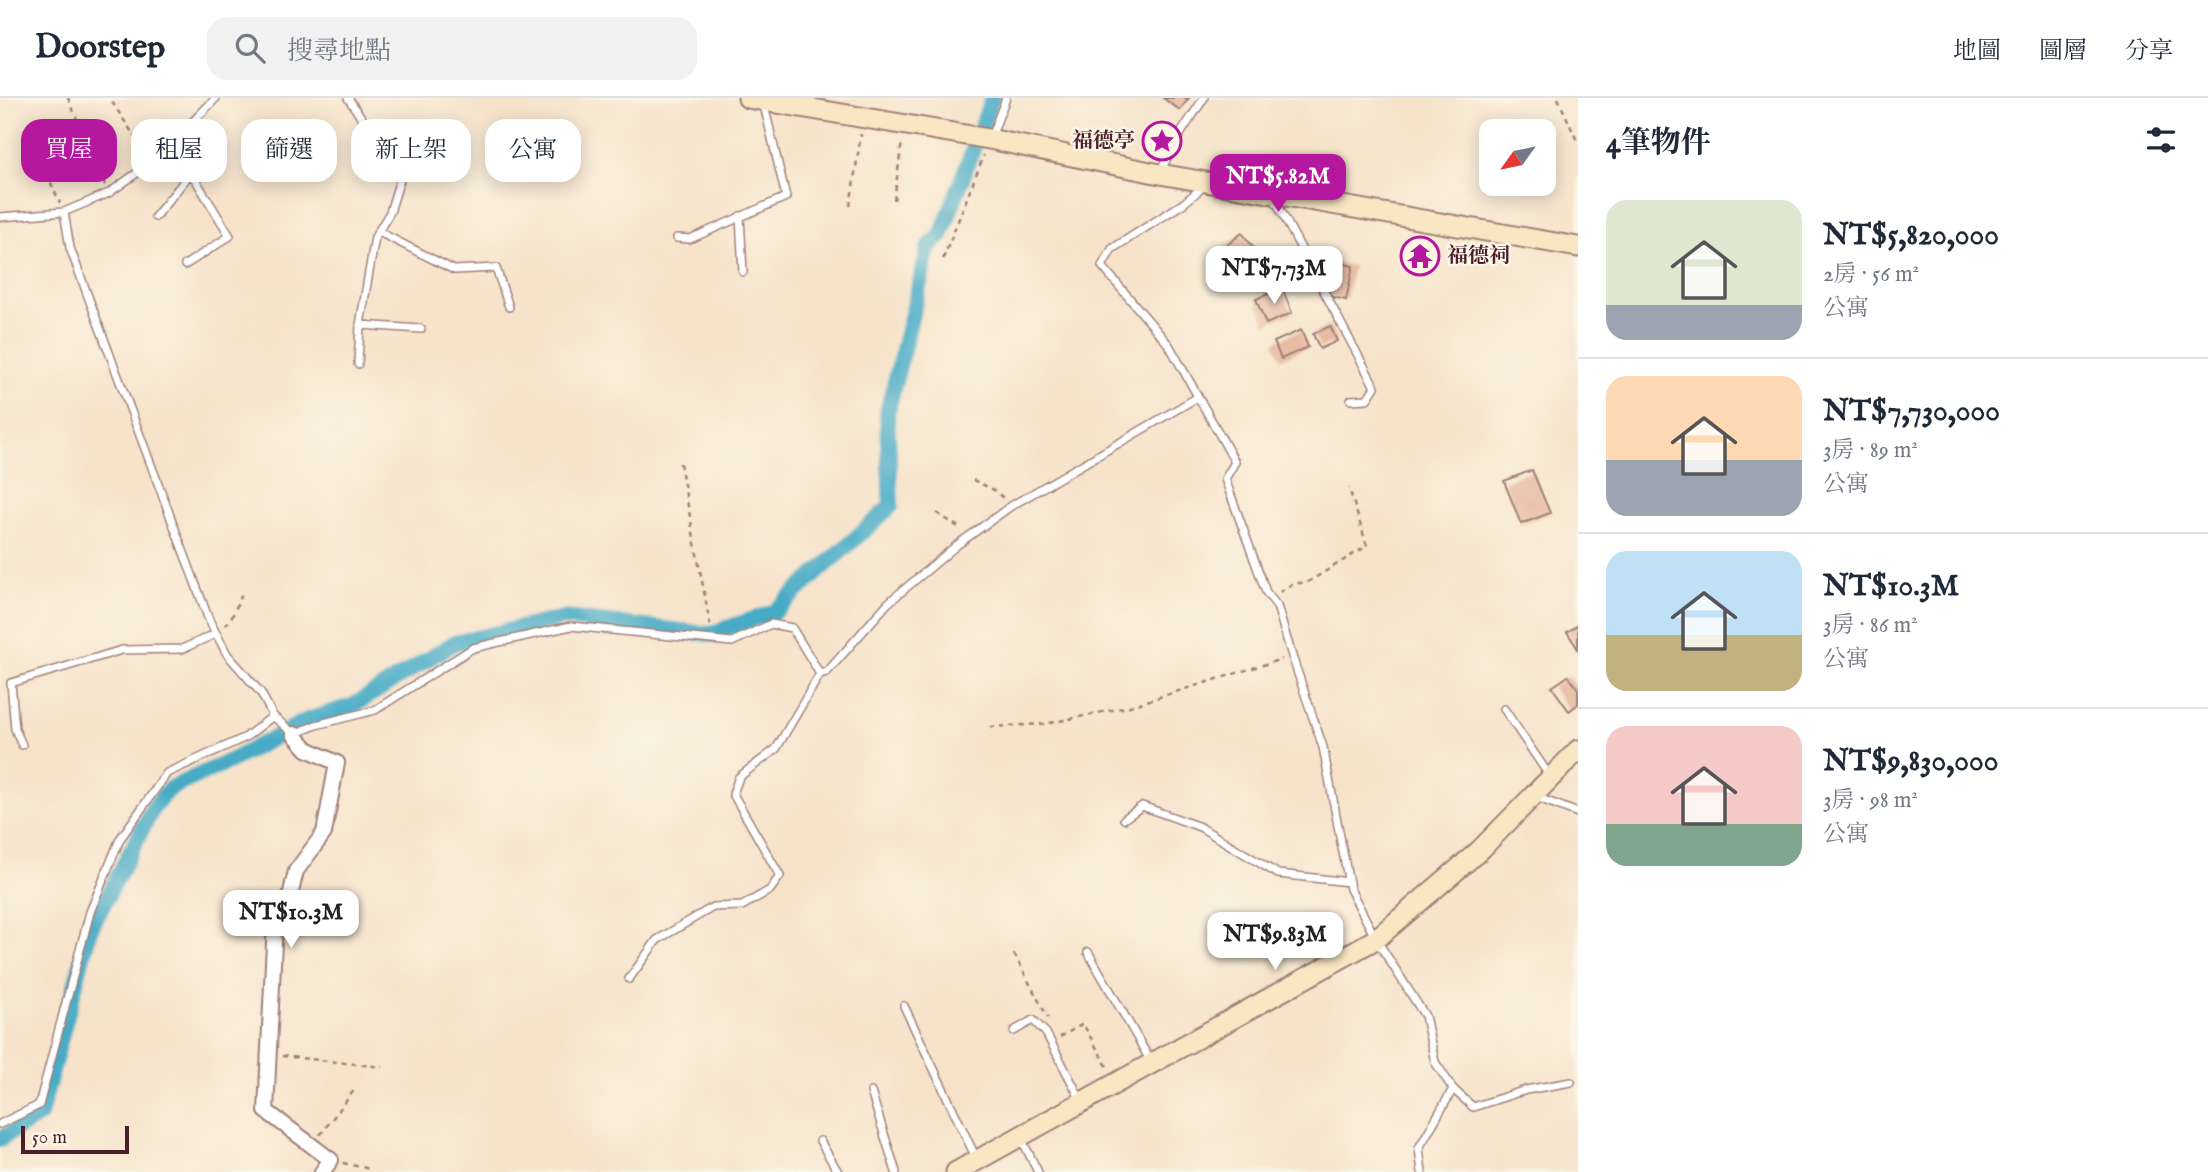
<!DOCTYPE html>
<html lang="zh-TW">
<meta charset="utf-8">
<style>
:root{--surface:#fff;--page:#f2f2f3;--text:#1f2937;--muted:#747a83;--line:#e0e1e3;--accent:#b5179e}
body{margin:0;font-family:"IM FELL English","Noto Serif TC",serif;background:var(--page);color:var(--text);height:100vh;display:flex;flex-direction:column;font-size:26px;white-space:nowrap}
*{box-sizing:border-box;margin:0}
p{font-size:23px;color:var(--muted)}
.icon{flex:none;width:38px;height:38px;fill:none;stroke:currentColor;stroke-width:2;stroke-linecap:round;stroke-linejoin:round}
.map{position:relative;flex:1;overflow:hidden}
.drawer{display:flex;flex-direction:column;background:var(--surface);width:630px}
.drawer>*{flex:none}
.top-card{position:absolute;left:21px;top:21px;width:665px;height:63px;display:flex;gap:14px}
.needle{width:46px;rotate:237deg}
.controls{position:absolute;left:1479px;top:21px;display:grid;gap:14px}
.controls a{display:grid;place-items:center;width:77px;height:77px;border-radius:14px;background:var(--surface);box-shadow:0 4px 18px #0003;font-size:35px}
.scale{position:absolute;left:21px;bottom:18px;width:108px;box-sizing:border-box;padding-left:7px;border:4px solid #4a1f2b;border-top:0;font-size:19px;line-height:24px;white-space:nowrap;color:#4a1f2b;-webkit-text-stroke:5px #fcf5e5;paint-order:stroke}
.price{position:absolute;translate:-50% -60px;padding:0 16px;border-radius:14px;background:#fff;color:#222;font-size:23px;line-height:46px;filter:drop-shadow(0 2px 4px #0008)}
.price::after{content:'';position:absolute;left:50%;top:42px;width:21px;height:16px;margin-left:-10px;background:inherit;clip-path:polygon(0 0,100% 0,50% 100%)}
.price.selected{background:var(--accent);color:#fff}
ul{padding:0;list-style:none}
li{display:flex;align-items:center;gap:21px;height:175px;padding:0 28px}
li+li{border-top:2px solid var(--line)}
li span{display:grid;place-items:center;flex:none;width:196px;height:140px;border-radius:21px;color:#555}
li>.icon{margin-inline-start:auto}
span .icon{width:84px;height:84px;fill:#fffc;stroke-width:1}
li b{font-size:30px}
h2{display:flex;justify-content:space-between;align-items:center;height:84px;padding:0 28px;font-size:30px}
.tag{padding:0 24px;border-radius:21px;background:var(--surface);box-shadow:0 4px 18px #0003;font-size:24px;line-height:63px}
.tag.selected{background:var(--accent);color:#fff}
header{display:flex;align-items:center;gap:42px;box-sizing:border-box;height:98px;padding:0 35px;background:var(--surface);border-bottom:2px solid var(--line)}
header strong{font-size:33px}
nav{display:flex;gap:38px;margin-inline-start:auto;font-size:24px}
.search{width:490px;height:63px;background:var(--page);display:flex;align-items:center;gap:18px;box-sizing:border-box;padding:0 24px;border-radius:21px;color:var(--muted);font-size:26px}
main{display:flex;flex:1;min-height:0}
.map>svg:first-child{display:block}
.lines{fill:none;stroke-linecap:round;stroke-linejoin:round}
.canal{stroke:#46abc6;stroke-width:16}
.building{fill:#e3ac91}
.lane-casing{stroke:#a0817a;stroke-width:10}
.street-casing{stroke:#a0817a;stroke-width:18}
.secondary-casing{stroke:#a0817a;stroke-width:23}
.path{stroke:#a0817a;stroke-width:2.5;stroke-dasharray:5 5;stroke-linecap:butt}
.lane{stroke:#fff;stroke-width:7}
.street{stroke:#fff;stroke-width:14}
.secondary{stroke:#f9e7c3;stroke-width:19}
.labels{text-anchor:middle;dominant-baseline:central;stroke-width:5;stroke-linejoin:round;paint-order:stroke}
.poi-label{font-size:21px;font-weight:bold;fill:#4a1f2b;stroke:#fcf5e5;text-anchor:end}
</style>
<header>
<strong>Doorstep</strong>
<div class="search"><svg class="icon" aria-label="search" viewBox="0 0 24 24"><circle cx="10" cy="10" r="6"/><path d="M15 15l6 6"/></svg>搜尋地點</div>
<nav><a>地圖</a><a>圖層</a><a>分享</a></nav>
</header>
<main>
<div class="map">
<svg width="1578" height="1074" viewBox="0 0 1578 1074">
<rect width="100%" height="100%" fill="#fcf5e5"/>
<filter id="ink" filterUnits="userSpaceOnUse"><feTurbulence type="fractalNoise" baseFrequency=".0143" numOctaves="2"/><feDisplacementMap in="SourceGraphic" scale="14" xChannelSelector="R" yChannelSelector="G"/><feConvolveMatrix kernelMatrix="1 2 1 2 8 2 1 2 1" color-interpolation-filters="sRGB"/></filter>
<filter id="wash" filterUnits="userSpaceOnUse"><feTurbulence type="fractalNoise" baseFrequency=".00686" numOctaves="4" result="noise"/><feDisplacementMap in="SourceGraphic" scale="28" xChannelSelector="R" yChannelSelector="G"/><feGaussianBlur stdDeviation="1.57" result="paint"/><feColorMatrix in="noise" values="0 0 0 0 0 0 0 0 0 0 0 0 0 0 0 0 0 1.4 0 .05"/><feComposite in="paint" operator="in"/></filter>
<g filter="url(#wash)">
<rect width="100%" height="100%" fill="#f6e3ca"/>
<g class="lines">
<path class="canal" d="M0 1041 40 1017 90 832 154 708 169 691 236 660 307 622 354 607 454 545 564 520 709 536 774 514 891 408 887 315 929 148 941 138 992 0"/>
</g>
<g id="blocks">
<g class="building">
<path d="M1163 0H1189L1180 12Z"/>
<path d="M1242 135 1256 153 1237 168 1223 150Z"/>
<path d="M1335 164 1353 168 1346 202 1328 198Z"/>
<path d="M1282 190 1292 215 1266 226 1256 201Z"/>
<path d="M1330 228 1337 243 1320 251 1313 236Z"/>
<path d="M1301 232 1308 249 1281 261 1274 244Z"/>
<path d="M1532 372 1550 415 1521 426 1504 383Z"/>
<path d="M1578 527V551L1567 534Z"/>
<path d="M1568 578 1578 591V606L1569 613 1552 589Z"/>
</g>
</g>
</g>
<g filter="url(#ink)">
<use href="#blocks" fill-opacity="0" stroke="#a0817a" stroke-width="2"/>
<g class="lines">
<defs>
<g id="lane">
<path d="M216 0 155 62 109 95 64 114 70 150 209 522 227 556 261 595 273 618 294 636 316 627 375 612 473 550 571 528 732 544 771 526 792 530 820 576 827 574 888 505 957 447 1011 408 1198 299"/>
<path d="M348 0 401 78 390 114 375 139 360 227 358 266"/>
<path d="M991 39 1006 0"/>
<path d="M162 56 195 81 230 138 185 167"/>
<path d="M1160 75 1173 47 1204 0"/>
<path d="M1205 87 1184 105 1112 151 1102 168 1169 247 1235 364 1225 381 1266 494 1277 508 1292 558 1323 649 1350 791 1376 841 1425 918 1435 964 1453 991 1419 1050 1422 1074"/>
<path d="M1274 100 1375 289 1367 301 1351 302"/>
<path d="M740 118 743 174"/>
<path d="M0 119 64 114"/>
<path d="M155 119 189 77"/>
<path d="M379 134 454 172 496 170 509 209"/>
<path d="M677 140 690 141 786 99 763 3"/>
<path d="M360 227 421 231"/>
<path d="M1504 611 1551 680"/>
<path d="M22 647 15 631 11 585 122 552 182 551 215 536"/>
<path d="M1536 699 1578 715"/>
<path d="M1124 721 1142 708 1200 729 1278 776 1349 784"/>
<path d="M1088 854 1150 962"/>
<path d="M629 881 657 842 713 809 742 808 770 792 780 778 733 696 739 679 776 651 820 576"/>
<path d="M904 908 977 1062"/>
<path d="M1014 933 1033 922 1046 935 1082 1004"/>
<path d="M1453 991 1473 1009 1526 992 1571 984"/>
<path d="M871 994 896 1074"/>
<path d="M0 1026 39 1007 90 814 120 741 167 675 246 639 273 618"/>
<path d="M1021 1040 1038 1074"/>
<path d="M820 1043 838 1074"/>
</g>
<path id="street" d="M294 636 307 651 337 665 324 735 296 773 288 807 275 824 266 1013 331 1062 322 1074"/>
<g id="secondary">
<path d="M748 0 989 41 1160 76 1578 149"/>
<path d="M956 1074 1376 841 1479 753 1578 652"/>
</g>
</defs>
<use href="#lane" class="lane-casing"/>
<use href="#street" class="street-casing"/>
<use href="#secondary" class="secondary-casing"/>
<g class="path">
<path d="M68 0 105 87"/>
<path d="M1558 0 1578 45"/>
<path d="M112 4 147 57"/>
<path d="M34 48 60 105"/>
<path d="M894 102 902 43"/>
<path d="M850 108 861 36"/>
<path d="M943 161 984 57"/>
<path d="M680 365 711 531"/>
<path d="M973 382 994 392 1003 400"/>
<path d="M937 415 960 430"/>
<path d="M1280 494 1292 486 1308 484 1367 448 1349 390"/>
<path d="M225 527 231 521 242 496"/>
<path d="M990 629 1045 626 1127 609 1282 561"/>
<path d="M1014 856 1048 920"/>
<path d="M1060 939 1083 926 1108 970"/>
<path d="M282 958 383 969"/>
<path d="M320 1037 355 991"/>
<path d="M343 1065 370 1071"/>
</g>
<use href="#lane" class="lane"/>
<use href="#street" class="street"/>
<use href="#secondary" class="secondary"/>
</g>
</g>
<defs>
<symbol id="sight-ring" viewBox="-11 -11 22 22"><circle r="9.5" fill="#fcf5e5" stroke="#b5179e" stroke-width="1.5"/><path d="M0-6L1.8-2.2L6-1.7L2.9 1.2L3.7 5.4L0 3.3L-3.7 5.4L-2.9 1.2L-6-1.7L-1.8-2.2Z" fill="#b5179e"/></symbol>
<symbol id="temple-ring" viewBox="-11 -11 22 22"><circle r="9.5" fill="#fcf5e5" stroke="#b5179e" stroke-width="1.5"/><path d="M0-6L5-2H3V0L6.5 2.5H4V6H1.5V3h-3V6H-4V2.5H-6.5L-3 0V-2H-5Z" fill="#b5179e"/></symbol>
</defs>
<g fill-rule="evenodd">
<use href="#sight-ring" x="1140" y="21" width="44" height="44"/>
<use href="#temple-ring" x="1398" y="136" width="44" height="44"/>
</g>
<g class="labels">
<g class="poi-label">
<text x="1135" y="43">福德亭</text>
<text x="1447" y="158" text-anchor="start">福德祠</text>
</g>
</g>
</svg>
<div class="controls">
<a><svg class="needle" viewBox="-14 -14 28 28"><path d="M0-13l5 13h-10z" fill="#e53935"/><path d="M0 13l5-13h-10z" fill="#747a83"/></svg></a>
</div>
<div class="scale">50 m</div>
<b class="price selected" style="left:1278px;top:116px">NT$5.82M</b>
<b class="price" style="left:1274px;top:208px">NT$7.73M</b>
<b class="price" style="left:291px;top:852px">NT$10.3M</b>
<b class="price" style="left:1275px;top:874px">NT$9.83M</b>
<div class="top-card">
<a class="tag selected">買屋</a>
<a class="tag">租屋</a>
<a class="tag">篩選</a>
<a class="tag">新上架</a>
<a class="tag">公寓</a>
</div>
</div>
<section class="drawer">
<h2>4筆物件<svg class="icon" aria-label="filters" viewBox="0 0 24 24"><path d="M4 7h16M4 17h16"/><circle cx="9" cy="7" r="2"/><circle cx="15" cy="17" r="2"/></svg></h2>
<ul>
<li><span style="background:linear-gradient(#dfe7d0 75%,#9aa5b1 0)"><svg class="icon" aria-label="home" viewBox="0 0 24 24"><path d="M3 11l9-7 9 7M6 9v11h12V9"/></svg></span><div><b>NT$5,820,000</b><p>2房 · 56 m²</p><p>公寓</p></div></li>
<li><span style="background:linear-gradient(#ffd9b3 60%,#9aa5b1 0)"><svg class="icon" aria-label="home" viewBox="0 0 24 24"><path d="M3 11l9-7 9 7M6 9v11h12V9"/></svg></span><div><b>NT$7,730,000</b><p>3房 · 89 m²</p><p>公寓</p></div></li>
<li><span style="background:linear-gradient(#bfe0f5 60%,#c2b280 0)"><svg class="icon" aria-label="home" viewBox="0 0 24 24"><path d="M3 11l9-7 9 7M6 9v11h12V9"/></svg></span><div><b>NT$10.3M</b><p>3房 · 86 m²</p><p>公寓</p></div></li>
<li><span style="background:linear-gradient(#f6c9c9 70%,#7fa58c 0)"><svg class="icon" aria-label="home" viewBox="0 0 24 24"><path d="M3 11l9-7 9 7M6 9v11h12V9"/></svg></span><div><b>NT$9,830,000</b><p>3房 · 98 m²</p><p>公寓</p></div></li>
</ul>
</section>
</main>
